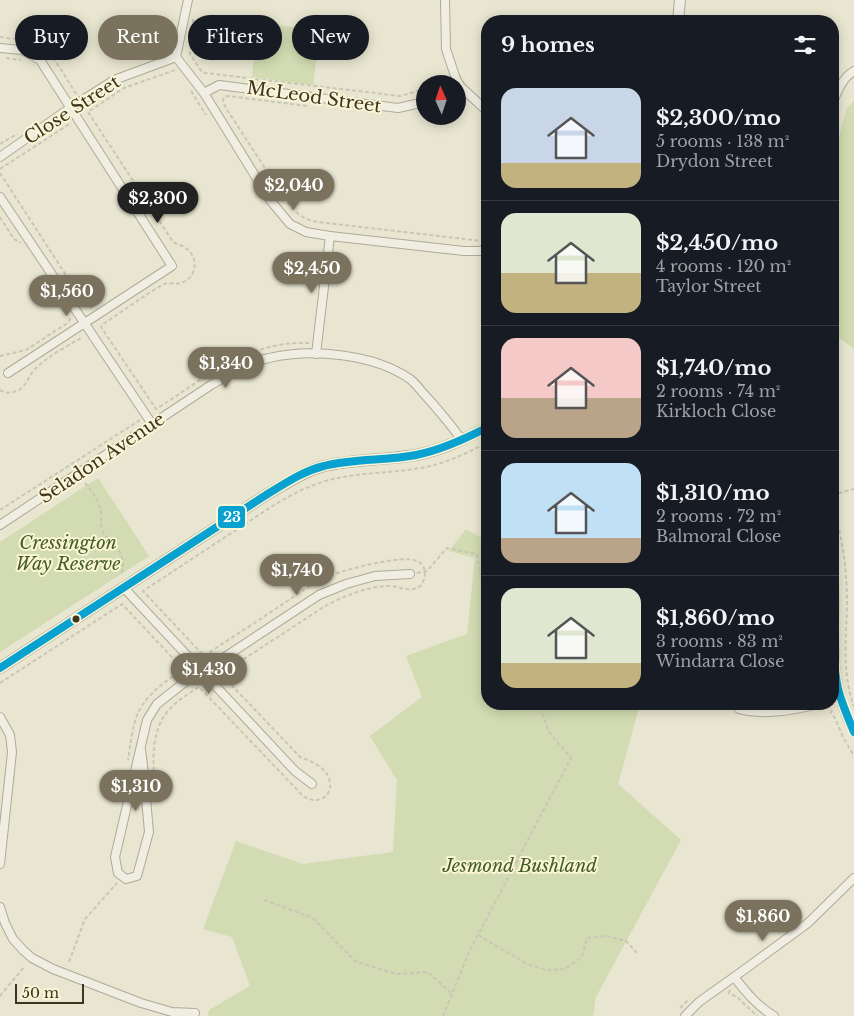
<!DOCTYPE html>
<meta charset="utf-8">
<style>
:root{--surface:#171b24;--page:#20242c;--text:#f1f3f6;--muted:#9ea1a6;--line:#363941;--accent:#7a725c}
body{margin:0;font-family:"Libre Baskerville",serif;background:var(--page);color:var(--text);height:100vh;display:flex;flex-direction:column;font-size:19px;white-space:nowrap}
*{box-sizing:border-box;margin:0}
p{font-size:16px;color:var(--muted)}
.icon{flex:none;width:28px;height:28px;fill:none;stroke:currentColor;stroke-width:2;stroke-linecap:round;stroke-linejoin:round}
.map{position:relative;flex:1;overflow:hidden}
.drawer{position:absolute;left:481px;top:15px;width:358px;height:695px;display:flex;flex-direction:column;background:var(--surface);border-radius:20px;box-shadow:0 2px 12px #0003}
.drawer>*{flex:none}
.banner{position:absolute;left:15px;top:15px;width:391px;height:45px;display:flex;gap:10px}
.needle{width:32px;rotate:357deg}
.controls{position:absolute;left:416px;top:75px;display:grid;gap:10px}
.controls a{display:grid;place-items:center;width:50px;height:50px;border-radius:50%;background:var(--surface);box-shadow:0 2px 12px #0003;font-size:25px}
.scale{position:absolute;left:15px;bottom:12px;width:69px;box-sizing:border-box;padding-left:5px;border:2px solid #3f341e;border-top:0;font-size:14px;line-height:18px;white-space:nowrap;color:#3f341e;-webkit-text-stroke:4px #f9f5d6;paint-order:stroke}
.price{position:absolute;translate:-50% -42px;padding:0 11px;border-radius:18px;background:var(--accent);color:#fff;font-size:16px;line-height:32px;filter:drop-shadow(0 1px 2px #0008)}
.price::after{content:'';position:absolute;left:50%;top:30px;width:15px;height:11px;margin-left:-8px;background:inherit;clip-path:polygon(0 0,100% 0,50% 100%)}
.price.active{background:#222;color:#fff}
ul{padding:0;list-style:none}
li{display:flex;align-items:center;gap:15px;height:125px;padding:0 20px}
li+li{border-top:1px solid var(--line)}
li span{display:grid;place-items:center;flex:none;width:140px;height:100px;border-radius:15px;color:#555}
li>.icon{margin-inline-start:auto}
span .icon{width:60px;height:60px;fill:#fffc;stroke-width:1}
li b{font-size:21px}
h2{display:flex;justify-content:space-between;align-items:center;height:60px;padding:0 20px;font-size:21px}
.pill{padding:0 18px;border-radius:22px;background:var(--surface);box-shadow:0 2px 12px #0003;font-size:18px;line-height:45px}
.pill.active{background:var(--accent);color:#fff}
.map>svg:first-child{display:block}
.green{fill:#d2dbb1}
.lines{fill:none;stroke-linecap:round;stroke-linejoin:round}
.minor-casing{stroke:#aeaa98;stroke-width:10}
.tertiary-casing{stroke:#aeaa98;stroke-width:12}
.path{stroke:#c9c6b8;stroke-width:2;stroke-dasharray:4 2.5;stroke-linecap:butt}
.minor{stroke:#f0eee2;stroke-width:8}
.tertiary{stroke:#f0eee2;stroke-width:10}
.bus-1-casing{stroke:#f9f5d6;stroke-width:11}
.bus-1{stroke:#09a2d0;stroke-width:8}
.bus-dot{fill:#3f341e;stroke:#f9f5d6;stroke-width:2}
.labels{text-anchor:middle;dominant-baseline:central;stroke-width:4;stroke-linejoin:round;paint-order:stroke}
.street-label{font-size:18px;fill:#3f341e;stroke:#f9f5d6}
.park-label{font-size:18px;font-style:italic;fill:#435d23;stroke:#f9f5d6}
.line-badge{stroke:#f9f5d6;stroke-width:2}
.badge-label{font-size:14px;text-anchor:middle;font-weight:bold;fill:#fff}
</style>
<div class="map">
<svg width="854" height="1016" viewBox="0 0 854 1016">
<rect width="100%" height="100%" fill="#e8e5d0"/>
<g class="green">
<path d="M258 23 320 30 313 85 252 77Z"/>
<path d="M854 101V349L833 333V158L847 108Z"/>
<path d="M98 478 149 556 0 652V542Z"/>
<path d="M466 529 487 541 488 704H640L618 784 681 840 596 997 593 1016H208L209 1010 250 986 232 937 203 929 236 841 303 864 393 852 397 780 370 736 422 697 406 656 467 634 475 558 449 551Z"/>
</g>
<g class="lines">
<defs>
<g id="minor">
<path d="M445 0 446 49 456 79 461 87 488 112"/>
<path d="M0 48 22 50 40 60 172 266 8 373"/>
<path d="M176 57 204 93 270 200 290 224 306 232 330 236 464 251H480L488 248"/>
<path d="M204 93 219 85 398 108 425 102"/>
<path d="M832 105C837 92 842 78 854 71"/>
<path d="M0 157 70 108 114 80 176 57 188 0"/>
<path d="M0 197 152 424"/>
<path d="M316 354 330 236"/>
<path d="M0 525 211 385C229 375 248 362 269 358 312 348 374 354 410 379 415 383 419 388 423 393 437 408 450 424 462 440"/>
<path d="M832 553C840 614 822 675 854 732"/>
<path d="M124 588 295 771 312 784"/>
<path d="M739 709C765 716 793 710 819 704"/>
<path d="M0 717 10 735 12 752 0 864"/>
<path d="M141 750 143 765 149 832 137 876 126 879 118 873 115 857 147 720 157 704 195 674 208 668 319 595 346 584 375 576 410 574"/>
<path d="M0 907 5 923 13 939 23 950 32 958 53 969 141 1003 172 1012 195 1013"/>
<path d="M734 977C746 992 757 1006 774 1016"/>
<path d="M685 1016 699 1002 741 972 808 923 854 878"/>
</g>
<g id="tertiary">
<path d="M678 21 680 0"/>
<path d="M0 668 266 495C285 484 303 472 324 466 354 459 386 460 416 455 442 450 464 439 488 427"/>
</g>
</defs>
<use href="#minor" class="minor-casing"/>
<use href="#tertiary" class="tertiary-casing"/>
<g class="path">
<path d="M193 19 190 54 202 72 205 73 400 96 425 89"/>
<path d="M0 37C11 39 25 39 35 44 55 53 65 78 77 95"/>
<path d="M6 58 21 60"/>
<path d="M175 70 124 88 88 112 173 242C177 245 183 245 187 249 199 258 197 278 181 283 175 285 168 281 162 285 142 297 123 311 103 324L101 327 156 409C206 378 245 341 309 343"/>
<path d="M441 84 445 79V75"/>
<path d="M191 91 206 115"/>
<path d="M307 106 228 96 224 97 223 101 226 108 285 199C293 211 303 220 318 222L482 241"/>
<path d="M0 144 17 134"/>
<path d="M0 169 71 123"/>
<path d="M0 173 86 306 88 308 93 307"/>
<path d="M0 217 14 239 21 243"/>
<path d="M0 356 26 350 69 322 70 318"/>
<path d="M0 390C6 394 13 393 19 390 27 385 29 375 35 369 48 356 66 347 81 338H83"/>
<path d="M85 483C93 492 100 502 101 514 102 520 100 525 102 530 104 535 108 539 112 543 123 553 124 560 122 575"/>
<path d="M832 495 854 489"/>
<path d="M832 505C843 537 847 571 847 604 846 641 842 672 854 707"/>
<path d="M0 510 140 420"/>
<path d="M417 573 427 571 447 548 477 554 483 589 488 596"/>
<path d="M0 683 122 604 183 669C162 684 140 698 134 725 131 736 130 749 128 760"/>
<path d="M832 710 831 713 835 718 843 737 854 756"/>
<path d="M155 790C153 764 150 732 168 711 176 701 188 694 199 687L303 796C322 808 337 791 327 774 322 766 309 760 300 757L221 674 322 608C341 597 367 586 390 586 399 586 410 593 419 587 423 584 425 578 425 573 425 568 422 563 417 561 404 554 347 569 332 575 312 583 295 596 277 608 253 624 228 640 204 656L143 591C175 570 207 549 239 528 265 511 291 492 322 482 354 472 387 474 420 468 444 464 466 454 488 442"/>
<path d="M264 900 313 918 355 961 396 974 428 972 452 994"/>
<path d="M478 935 527 964 547 970 565 969 582 957 587 938 606 936 626 941 637 953"/>
<path d="M69 962 85 919 117 883"/>
<path d="M730 990 729 993 737 997 757 1016"/>
<path d="M0 996 24 967"/>
<path d="M680 1008 689 999"/>
<path d="M443 1016 469 952 571 758 549 732 539 704"/>
</g>
<use href="#minor" class="minor"/>
<use href="#tertiary" class="tertiary"/>
<defs>
<g id="bus-1">
<path d="M832 559C836 602 829 647 838 689 842 704 848 718 854 732"/>
<path d="M0 668 266 495C284 484 303 471 324 466 354 458 386 461 416 455 441 450 465 439 488 427"/>
</g>
</defs>
<use href="#bus-1" class="bus-1-casing"/>
<use href="#bus-1" class="bus-1"/>
</g>
<circle class="bus-dot" cx="76" cy="619" r="4.5"/>
<g class="labels">
<g class="street-label">
<text transform="translate(314 97) rotate(8)">McLeod Street</text>
<text transform="translate(72 110) rotate(-33)">Close Street</text>
<text transform="translate(102 458) rotate(-34)">Seladon Avenue</text>
</g>
<g class="park-label">
<text x="68" y="543">Cressington<tspan x="68" dy="21">Way Reserve</tspan></text>
<text x="520" y="866">Jesmond Bushland</text>
</g>
</g>
<rect class="line-badge" x="217" y="505" width="29" height="24" rx="5" fill="#09a2d0"/>
<g class="badge-label">
<text x="232" y="522">23</text>
</g>
</svg>
<div class="controls">
<a><svg class="needle" viewBox="-14 -14 28 28"><path d="M0-13l5 13h-10z" fill="#e53935"/><path d="M0 13l5-13h-10z" fill="#9ea1a6"/></svg></a>
</div>
<div class="scale">50 m</div>
<b class="price" style="left:294px;top:211px">$2,040</b>
<b class="price active" style="left:158px;top:224px">$2,300</b>
<b class="price" style="left:312px;top:294px">$2,450</b>
<b class="price" style="left:67px;top:317px">$1,560</b>
<b class="price" style="left:226px;top:389px">$1,340</b>
<b class="price" style="left:297px;top:596px">$1,740</b>
<b class="price" style="left:209px;top:695px">$1,430</b>
<b class="price" style="left:136px;top:812px">$1,310</b>
<b class="price" style="left:763px;top:942px">$1,860</b>
<div class="banner">
<a class="pill">Buy</a>
<a class="pill active">Rent</a>
<a class="pill">Filters</a>
<a class="pill">New</a>
</div>
<section class="drawer">
<h2>9 homes<svg class="icon" aria-label="filters" viewBox="0 0 24 24"><path d="M4 7h16M4 17h16"/><circle cx="9" cy="7" r="2"/><circle cx="15" cy="17" r="2"/></svg></h2>
<ul>
<li><span style="background:linear-gradient(#c9d6e8 75%,#c2b280 0)"><svg class="icon" aria-label="home" viewBox="0 0 24 24"><path d="M3 11l9-7 9 7M6 9v11h12V9"/></svg></span><div><b>$2,300/mo</b><p>5 rooms · 138 m²</p><p>Drydon Street</p></div></li>
<li><span style="background:linear-gradient(#dfe7d0 60%,#c2b280 0)"><svg class="icon" aria-label="home" viewBox="0 0 24 24"><path d="M3 11l9-7 9 7M6 9v11h12V9"/></svg></span><div><b>$2,450/mo</b><p>4 rooms · 120 m²</p><p>Taylor Street</p></div></li>
<li><span style="background:linear-gradient(#f6c9c9 60%,#b9a48a 0)"><svg class="icon" aria-label="home" viewBox="0 0 24 24"><path d="M3 11l9-7 9 7M6 9v11h12V9"/></svg></span><div><b>$1,740/mo</b><p>2 rooms · 74 m²</p><p>Kirkloch Close</p></div></li>
<li><span style="background:linear-gradient(#bfe0f5 75%,#b9a48a 0)"><svg class="icon" aria-label="home" viewBox="0 0 24 24"><path d="M3 11l9-7 9 7M6 9v11h12V9"/></svg></span><div><b>$1,310/mo</b><p>2 rooms · 72 m²</p><p>Balmoral Close</p></div></li>
<li><span style="background:linear-gradient(#dfe7d0 75%,#c2b280 0)"><svg class="icon" aria-label="home" viewBox="0 0 24 24"><path d="M3 11l9-7 9 7M6 9v11h12V9"/></svg></span><div><b>$1,860/mo</b><p>3 rooms · 83 m²</p><p>Windarra Close</p></div></li>
</ul>
</section>
</div>
